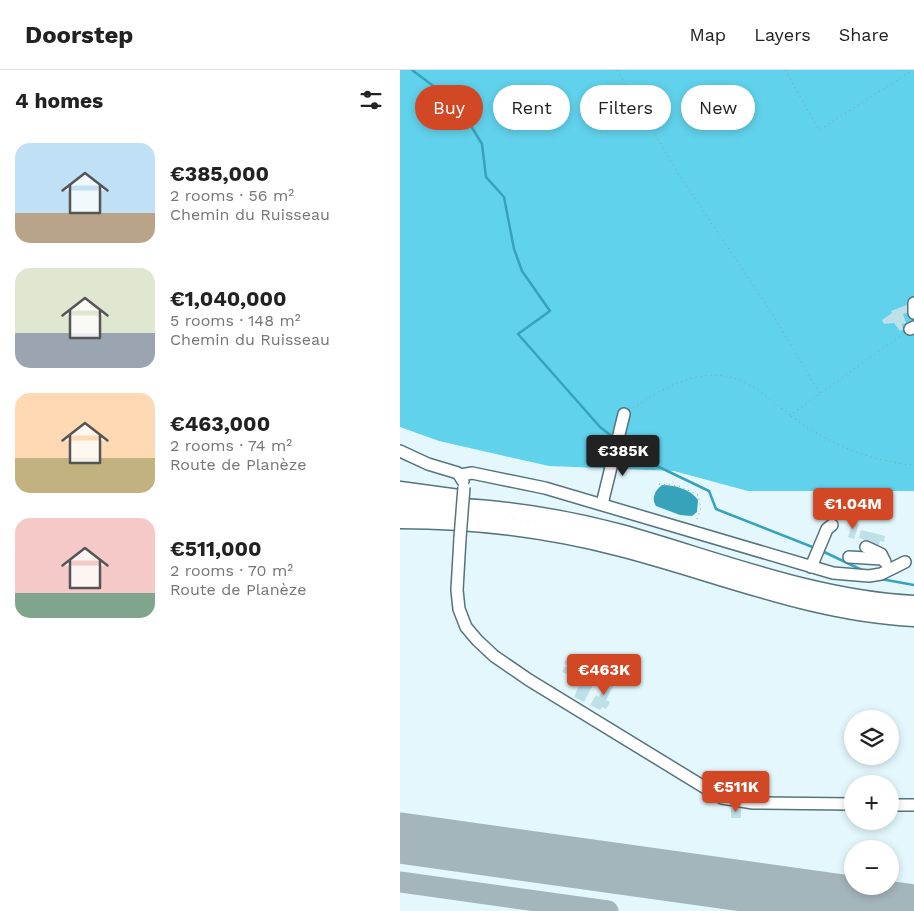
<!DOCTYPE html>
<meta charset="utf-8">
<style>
:root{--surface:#fff;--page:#f2f2f2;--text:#222;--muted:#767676;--line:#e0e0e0;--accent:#d24825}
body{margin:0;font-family:"Work Sans",sans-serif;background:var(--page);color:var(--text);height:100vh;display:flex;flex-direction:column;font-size:19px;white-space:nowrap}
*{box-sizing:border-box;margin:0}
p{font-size:16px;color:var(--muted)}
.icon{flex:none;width:28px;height:28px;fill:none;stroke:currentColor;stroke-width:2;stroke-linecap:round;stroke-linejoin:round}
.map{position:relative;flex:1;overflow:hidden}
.side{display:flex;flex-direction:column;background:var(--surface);width:400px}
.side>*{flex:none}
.hud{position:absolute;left:15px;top:15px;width:424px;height:45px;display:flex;gap:10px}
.buttons{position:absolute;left:444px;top:640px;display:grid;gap:10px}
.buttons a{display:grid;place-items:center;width:55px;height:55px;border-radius:50%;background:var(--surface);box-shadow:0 2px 8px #0003;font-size:25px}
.price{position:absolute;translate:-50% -42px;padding:0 11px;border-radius:5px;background:var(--accent);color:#fff;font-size:16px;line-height:32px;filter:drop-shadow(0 1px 2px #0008)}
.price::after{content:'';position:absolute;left:50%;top:30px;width:15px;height:11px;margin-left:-8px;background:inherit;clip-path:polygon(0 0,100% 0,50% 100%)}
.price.active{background:#222;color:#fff}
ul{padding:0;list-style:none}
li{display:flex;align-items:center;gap:15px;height:125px;padding:0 15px}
li span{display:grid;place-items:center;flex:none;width:140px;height:100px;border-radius:15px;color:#555}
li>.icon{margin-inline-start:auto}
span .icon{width:60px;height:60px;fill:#fffc;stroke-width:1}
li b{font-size:21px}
h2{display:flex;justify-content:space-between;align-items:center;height:60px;padding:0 15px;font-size:21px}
.chip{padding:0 18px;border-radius:22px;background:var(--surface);box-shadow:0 2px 8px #0003;font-size:18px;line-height:45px}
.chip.active{background:var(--accent);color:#fff}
header{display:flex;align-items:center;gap:30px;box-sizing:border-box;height:70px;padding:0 25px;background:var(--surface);border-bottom:1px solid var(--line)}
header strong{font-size:24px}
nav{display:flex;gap:28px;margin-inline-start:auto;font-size:18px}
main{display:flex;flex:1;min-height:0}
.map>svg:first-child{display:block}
.green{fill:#61d2ec}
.water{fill:#37a3ba}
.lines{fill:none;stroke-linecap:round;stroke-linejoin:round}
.stream{stroke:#37a3ba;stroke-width:2.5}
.taxiway{stroke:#a4b6bb;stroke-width:21}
.runway{stroke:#a4b6bb;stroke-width:51}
.building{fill:#bee0e9}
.minor-casing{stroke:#55747c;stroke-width:14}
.highway-casing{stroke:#55747c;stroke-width:19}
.path{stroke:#8e9fa4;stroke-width:1;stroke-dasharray:1 4;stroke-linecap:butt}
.minor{stroke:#fff;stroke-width:11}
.highway{stroke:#fff;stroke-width:16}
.minor-bridge-casing{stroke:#55747c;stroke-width:14;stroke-linecap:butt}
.minor-bridge{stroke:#fff;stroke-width:11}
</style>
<header>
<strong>Doorstep</strong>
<nav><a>Map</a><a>Layers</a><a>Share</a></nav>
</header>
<main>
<section class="side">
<h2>4 homes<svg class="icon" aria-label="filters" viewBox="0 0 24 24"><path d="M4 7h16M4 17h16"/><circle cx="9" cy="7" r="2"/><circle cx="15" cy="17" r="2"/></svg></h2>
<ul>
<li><span style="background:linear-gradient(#bfe0f5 70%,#b9a48a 0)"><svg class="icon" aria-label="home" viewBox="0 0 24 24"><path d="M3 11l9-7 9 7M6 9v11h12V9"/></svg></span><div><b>€385,000</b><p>2 rooms · 56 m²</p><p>Chemin du Ruisseau</p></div></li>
<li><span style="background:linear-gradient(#dfe7d0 65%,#9aa5b1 0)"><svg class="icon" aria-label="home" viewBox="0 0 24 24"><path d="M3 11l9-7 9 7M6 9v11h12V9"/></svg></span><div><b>€1,040,000</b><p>5 rooms · 148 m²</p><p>Chemin du Ruisseau</p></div></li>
<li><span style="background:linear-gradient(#ffd9b3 65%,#c2b280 0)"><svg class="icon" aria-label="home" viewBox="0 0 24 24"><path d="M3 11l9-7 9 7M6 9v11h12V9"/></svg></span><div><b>€463,000</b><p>2 rooms · 74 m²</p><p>Route de Planèze</p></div></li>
<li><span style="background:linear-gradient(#f6c9c9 75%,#7fa58c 0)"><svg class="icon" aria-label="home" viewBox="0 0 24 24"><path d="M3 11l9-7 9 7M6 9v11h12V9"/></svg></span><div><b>€511,000</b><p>2 rooms · 70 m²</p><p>Route de Planèze</p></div></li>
</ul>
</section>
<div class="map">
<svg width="514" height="841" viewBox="0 0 514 841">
<rect width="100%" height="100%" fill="#e3f7fd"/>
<path class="green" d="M0 0H514V421H348L274 401 149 396 39 371 0 357Z"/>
<path class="water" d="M262 415C274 415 291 419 298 430L297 442 292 446 280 445 256 436C251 429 255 420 262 415Z"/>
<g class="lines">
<g class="stream">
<path d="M12 0 44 24 54 41 68 51 82 74 86 107 104 127 114 179 122 201 150 241 118 264 200 357 214 368"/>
<path d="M220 374 230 383 309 421 316 439 415 478"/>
<path d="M422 481 462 500"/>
<path d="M481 509 514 515"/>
</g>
<path class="taxiway" d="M0 812 208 841"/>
<path class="runway" d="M0 768 514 840"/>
</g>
<g class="building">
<path d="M507 235 509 242 503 244 506 253 502 254 503 259 500 261 494 253 484 254 482 250 492 243 491 241Z"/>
<path d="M453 452 459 454 454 469 448 467Z"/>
<path d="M461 460 485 466 484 472 480 471 478 479 469 477 470 472 459 468Z"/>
<path d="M168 586 181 592 177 600 164 594Z"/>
<path d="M165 596 176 601 173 607 162 602Z"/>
<path d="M184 596 199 603 184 632 174 627 181 611 174 608H179Z"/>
<path d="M209 608 216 611 206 630 210 632 206 639 202 637 200 640 190 635 196 625 199 627Z"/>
<rect x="331" y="738" width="10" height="10"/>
</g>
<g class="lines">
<defs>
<g id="minor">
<path d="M514 233V243"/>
<path d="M510 259 514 257"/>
<path d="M0 381 28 394 58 403 63 411"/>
<path d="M61 405 72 403 145 418 433 503 469 506 481 504 505 492"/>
<path d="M202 434 224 344"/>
<path d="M60 468 57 520 59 539 66 557 77 570 94 586 129 610 322 728 353 733 452 734"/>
<path d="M466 477 481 484 485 492"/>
<path d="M449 487 482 489"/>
<path d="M411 497 427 459 432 455"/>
<path d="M490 735H514"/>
</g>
<g id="highway">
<path d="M0 420 59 428"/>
<path d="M0 436C74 434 150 444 221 463 317 490 413 529 514 534"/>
<path d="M0 450C75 450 148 459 221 478 318 503 412 543 514 548"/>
</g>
</defs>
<use href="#minor" class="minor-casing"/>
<use href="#highway" class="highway-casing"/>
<g class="path">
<path d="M217 0 276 100 373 245 420 324"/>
<path d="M385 0 419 60 513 0"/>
<path d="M233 338C266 316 307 293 346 313 362 321 376 335 390 345L503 264"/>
<path d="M391 346C425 372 471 392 514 395"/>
<path d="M259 414 279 416 298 425 301 438 296 452"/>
</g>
<use href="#minor" class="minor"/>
<use href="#highway" class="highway"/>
<defs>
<path id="minor-bridge" d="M60 468 64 417"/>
</defs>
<use href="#minor-bridge" class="minor-bridge-casing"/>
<use href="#minor-bridge" class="minor-bridge"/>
</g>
</svg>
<div class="buttons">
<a><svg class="icon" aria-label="layers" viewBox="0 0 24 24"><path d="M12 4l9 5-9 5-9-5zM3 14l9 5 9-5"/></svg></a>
<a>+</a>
<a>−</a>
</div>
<b class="price active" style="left:223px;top:407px">€385K</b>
<b class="price" style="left:453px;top:460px">€1.04M</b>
<b class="price" style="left:204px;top:626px">€463K</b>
<b class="price" style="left:336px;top:743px">€511K</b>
<div class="hud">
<a class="chip active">Buy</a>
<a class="chip">Rent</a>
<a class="chip">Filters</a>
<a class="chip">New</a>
</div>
</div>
</main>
